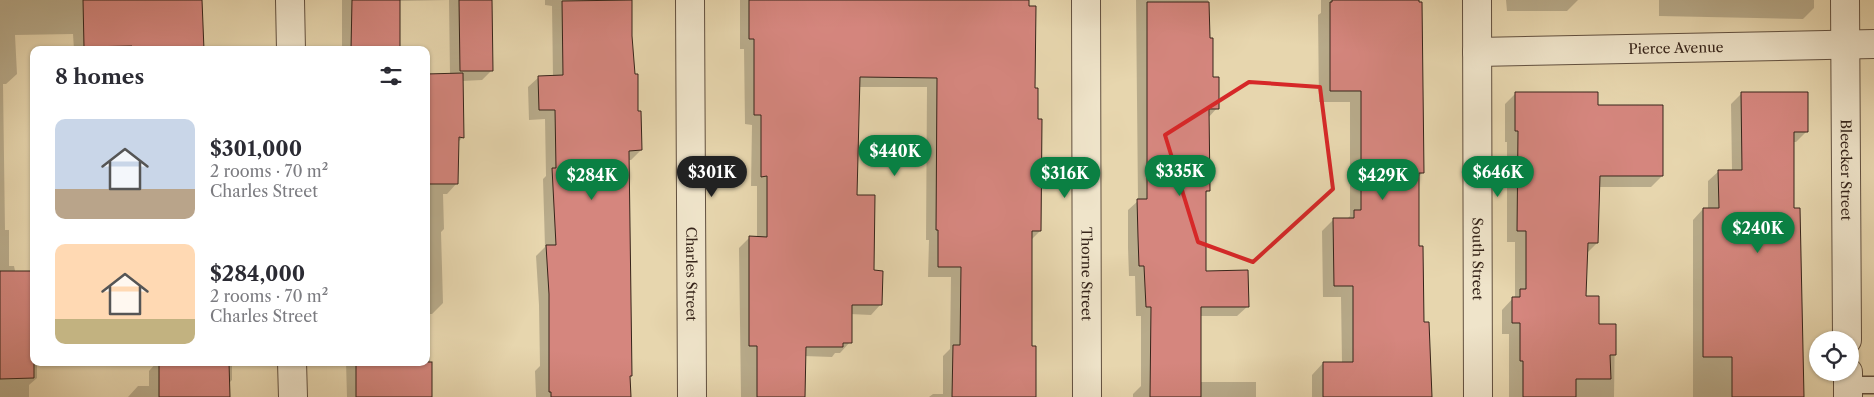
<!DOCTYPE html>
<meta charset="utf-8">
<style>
:root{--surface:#fff;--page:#f2f2f3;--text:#2b2b33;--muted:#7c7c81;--accent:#0b8043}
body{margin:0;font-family:"Libre Caslon Text",serif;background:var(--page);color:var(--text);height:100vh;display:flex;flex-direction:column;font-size:19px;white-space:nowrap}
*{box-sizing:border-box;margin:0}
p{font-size:16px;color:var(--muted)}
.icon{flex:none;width:28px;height:28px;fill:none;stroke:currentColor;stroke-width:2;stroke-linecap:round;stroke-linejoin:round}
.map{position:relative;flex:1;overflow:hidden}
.details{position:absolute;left:30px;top:46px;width:400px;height:320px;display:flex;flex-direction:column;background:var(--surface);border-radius:10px;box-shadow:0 1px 4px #0004}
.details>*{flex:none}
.tools{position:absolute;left:1809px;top:331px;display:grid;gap:10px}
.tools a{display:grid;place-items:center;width:50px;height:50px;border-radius:50%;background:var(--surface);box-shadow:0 1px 4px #0004;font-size:25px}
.price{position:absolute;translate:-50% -42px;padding:0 11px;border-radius:18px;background:var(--accent);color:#fff;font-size:16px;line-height:32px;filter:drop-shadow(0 1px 2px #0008)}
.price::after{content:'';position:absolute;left:50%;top:30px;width:15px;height:11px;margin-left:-8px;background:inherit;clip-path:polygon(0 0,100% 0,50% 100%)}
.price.current{background:#222;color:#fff}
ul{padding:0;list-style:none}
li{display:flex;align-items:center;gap:15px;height:125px;padding:0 25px}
li span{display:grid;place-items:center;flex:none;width:140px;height:100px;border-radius:10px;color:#555}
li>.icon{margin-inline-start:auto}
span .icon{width:60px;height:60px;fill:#fffc;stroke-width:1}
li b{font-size:21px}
h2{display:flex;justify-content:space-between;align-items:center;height:60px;padding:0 25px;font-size:21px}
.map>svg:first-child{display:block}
.shadow{fill:#0003}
.building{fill:#d5867e;stroke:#36241a}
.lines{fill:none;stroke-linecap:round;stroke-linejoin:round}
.service-casing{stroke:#62503f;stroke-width:19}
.minor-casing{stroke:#62503f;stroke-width:30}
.service{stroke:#efe4ca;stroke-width:16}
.minor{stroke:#efe4ca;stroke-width:28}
.marked{fill:none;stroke:#d62828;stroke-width:4;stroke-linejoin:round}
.labels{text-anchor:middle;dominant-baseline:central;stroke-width:4.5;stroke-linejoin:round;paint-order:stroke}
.street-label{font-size:14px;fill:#36241a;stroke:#efe4ca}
</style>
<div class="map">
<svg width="1874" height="397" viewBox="0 0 1874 397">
<rect width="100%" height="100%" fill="#e7d6ae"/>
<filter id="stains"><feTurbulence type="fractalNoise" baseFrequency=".004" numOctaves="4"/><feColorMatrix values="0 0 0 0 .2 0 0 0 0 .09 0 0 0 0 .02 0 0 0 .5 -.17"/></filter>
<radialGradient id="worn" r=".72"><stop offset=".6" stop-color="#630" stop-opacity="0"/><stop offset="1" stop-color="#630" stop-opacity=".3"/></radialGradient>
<g class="shadow">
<path d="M0 0H201L202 50H74L73 34 15 35 17 74 6 84H3L5 230H9V266H14L34 362H37V378L29 385V397H0Z"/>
<path d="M342 0H449L399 1V50H342Z"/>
<path d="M449 0H490L492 70 482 80 462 81 463 137 457 143V183L447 194H443L444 229 441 232 443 303 432 314H429L431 397H347L346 362H426V75H450Z"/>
<path d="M545 0H631V36L641 150 631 160H628L630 397H536L535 371 540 366 539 305 536 256 545 247 543 179 546 176 545 119 529 120 528 87 539 77H553L552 6 545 5Z"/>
<path d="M740 0H1028L1040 231 1031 240V347L1035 397H929L933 394H943V356L950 349 951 277H928L929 240H926L927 87H858L856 196 881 304 871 315 850 314V342L840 353H835L832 357 804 356V397H741L739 248 749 238H757V186H751L752 125 745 124 744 49H740Z"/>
<path d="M1136 0H1208L1212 78 1217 108 1208 118 1209 190 1205 194 1204 272 1248 306 1237 316H1200V382H1256V397H1133V394L1141 386V316H1136L1135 276H1129L1128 248V210L1138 201Z"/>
<path d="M1321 0H1418L1423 172 1418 177V247L1422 324 1430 397H1312V375L1323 363H1342L1341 297H1323L1322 231 1334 219H1347L1350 216V102H1319L1318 15 1321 13Z"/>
<path d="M1506 0H1578L1567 11H1507Z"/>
<path d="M1659 0H1814V8L1803 19 1659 16Z"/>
<path d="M1516 93 1597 106 1662 176 1651 187H1599L1597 243 1586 254 1585 297 1597 325H1615L1614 397H1509V334H1502V310L1515 296V242H1507V142H1505V104Z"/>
<path d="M1742 93 1807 131 1796 142H1792L1793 210 1802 397H1693V220L1703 209H1708V181L1719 171H1732L1731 104Z"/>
<path d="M157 362H232V380L229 383 230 397H128L138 386H149V371Z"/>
</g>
<g class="building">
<path d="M83 0H202L204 50H133L132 46 84 47Z"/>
<path d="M352 0H400V50H351Z"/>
<path d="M459 0H492L493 71H460Z"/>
<path d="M632 0V36L635 74H638V111H641L642 150 629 151 632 376H630L631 397H551V392H549V294L546 245H556L552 168H556L555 110H539L538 76 563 75 562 1Z"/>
<path d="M749 0H1029V6H1036L1035 88H1038V119H1042L1041 231H1032V346H1036V397H952L953 345H960L961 267H938V230H936L937 78 860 77 857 195H875L874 270 883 271 882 305H852V343H843V347H806L805 397H757V346H749V236L767 237V176L761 177V115H754V39H749Z"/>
<path d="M1332 0H1419V2H1422L1424 173H1419V246H1423L1424 322H1429L1432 397H1323V362H1353V286H1334L1333 218H1354V210H1361V91H1330V2H1332Z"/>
<path d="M1147 2H1209L1210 38H1213V77H1219V109H1209L1210 191H1206V271L1248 270 1249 307H1201V397H1150L1151 307H1146L1144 266H1139L1138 237 1137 199H1147Z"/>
<path d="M463 73 464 138 459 137 458 184H426V74Z"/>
<path d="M1515 92H1598V105H1663V176H1600L1598 243H1588L1586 296H1599V324H1616V355H1610L1611 379H1576V397H1523V361H1520V323H1512V297H1520V289H1526V231H1517L1518 131H1515Z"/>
<path d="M1741 92H1808V132H1794V208H1800L1804 397H1732V357H1703V208H1719L1718 170H1742Z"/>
<path d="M0 271H34V378L0 379Z"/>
<path d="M159 362H229L230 397H159Z"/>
<rect x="356" y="362" width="76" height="35"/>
</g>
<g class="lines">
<defs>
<path id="service" d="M1848 385H1874"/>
<g id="minor">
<path d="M290 0 291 50"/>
<path id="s1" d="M690 0 692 397"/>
<path id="s2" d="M1086 0 1087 397"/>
<path id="s3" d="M1477 0 1478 397"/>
<path id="s4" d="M1845 0 1847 340"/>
<path id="s5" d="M1477 52 1874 44"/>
<path d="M292 362 293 397"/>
<path d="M1848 372V397"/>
</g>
</defs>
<use href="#service" class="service-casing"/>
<use href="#minor" class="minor-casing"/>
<use href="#service" class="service"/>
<use href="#minor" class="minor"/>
</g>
<path class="marked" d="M1249 82 1320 87 1333 189 1253 262 1198 242 1165 135Z"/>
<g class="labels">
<g class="street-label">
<text stroke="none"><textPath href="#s5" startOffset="199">Pierce Avenue</textPath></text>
<text stroke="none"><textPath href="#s4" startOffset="170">Bleecker Street</textPath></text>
<text stroke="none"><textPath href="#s3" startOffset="259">South Street</textPath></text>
<text stroke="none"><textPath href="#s1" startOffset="274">Charles Street</textPath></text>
<text stroke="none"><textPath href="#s2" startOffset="274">Thorne Street</textPath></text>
</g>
</g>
<rect width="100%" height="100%" filter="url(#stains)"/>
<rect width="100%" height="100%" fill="url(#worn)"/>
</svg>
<div class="tools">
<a><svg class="icon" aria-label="locate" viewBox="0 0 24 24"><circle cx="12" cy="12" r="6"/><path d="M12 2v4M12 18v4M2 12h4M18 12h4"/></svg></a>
</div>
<b class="price" style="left:895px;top:177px">$440K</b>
<b class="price" style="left:1180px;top:197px">$335K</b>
<b class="price current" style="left:712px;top:198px">$301K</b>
<b class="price" style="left:1498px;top:198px">$646K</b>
<b class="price" style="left:1065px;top:199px">$316K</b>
<b class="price" style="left:592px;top:201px">$284K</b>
<b class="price" style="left:1383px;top:201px">$429K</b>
<b class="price" style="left:1758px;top:254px">$240K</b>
<section class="details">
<h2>8 homes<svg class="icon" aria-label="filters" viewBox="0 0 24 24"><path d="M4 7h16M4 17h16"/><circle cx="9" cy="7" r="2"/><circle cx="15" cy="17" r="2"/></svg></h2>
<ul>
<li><span style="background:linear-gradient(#c9d6e8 70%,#b9a48a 0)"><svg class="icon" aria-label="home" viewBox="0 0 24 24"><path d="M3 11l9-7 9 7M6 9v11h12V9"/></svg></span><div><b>$301,000</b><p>2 rooms · 70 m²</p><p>Charles Street</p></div></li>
<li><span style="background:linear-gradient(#ffd9b3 75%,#c2b280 0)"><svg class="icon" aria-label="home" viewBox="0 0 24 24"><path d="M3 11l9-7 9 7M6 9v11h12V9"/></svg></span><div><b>$284,000</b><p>2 rooms · 70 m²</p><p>Charles Street</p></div></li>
</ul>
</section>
</div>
